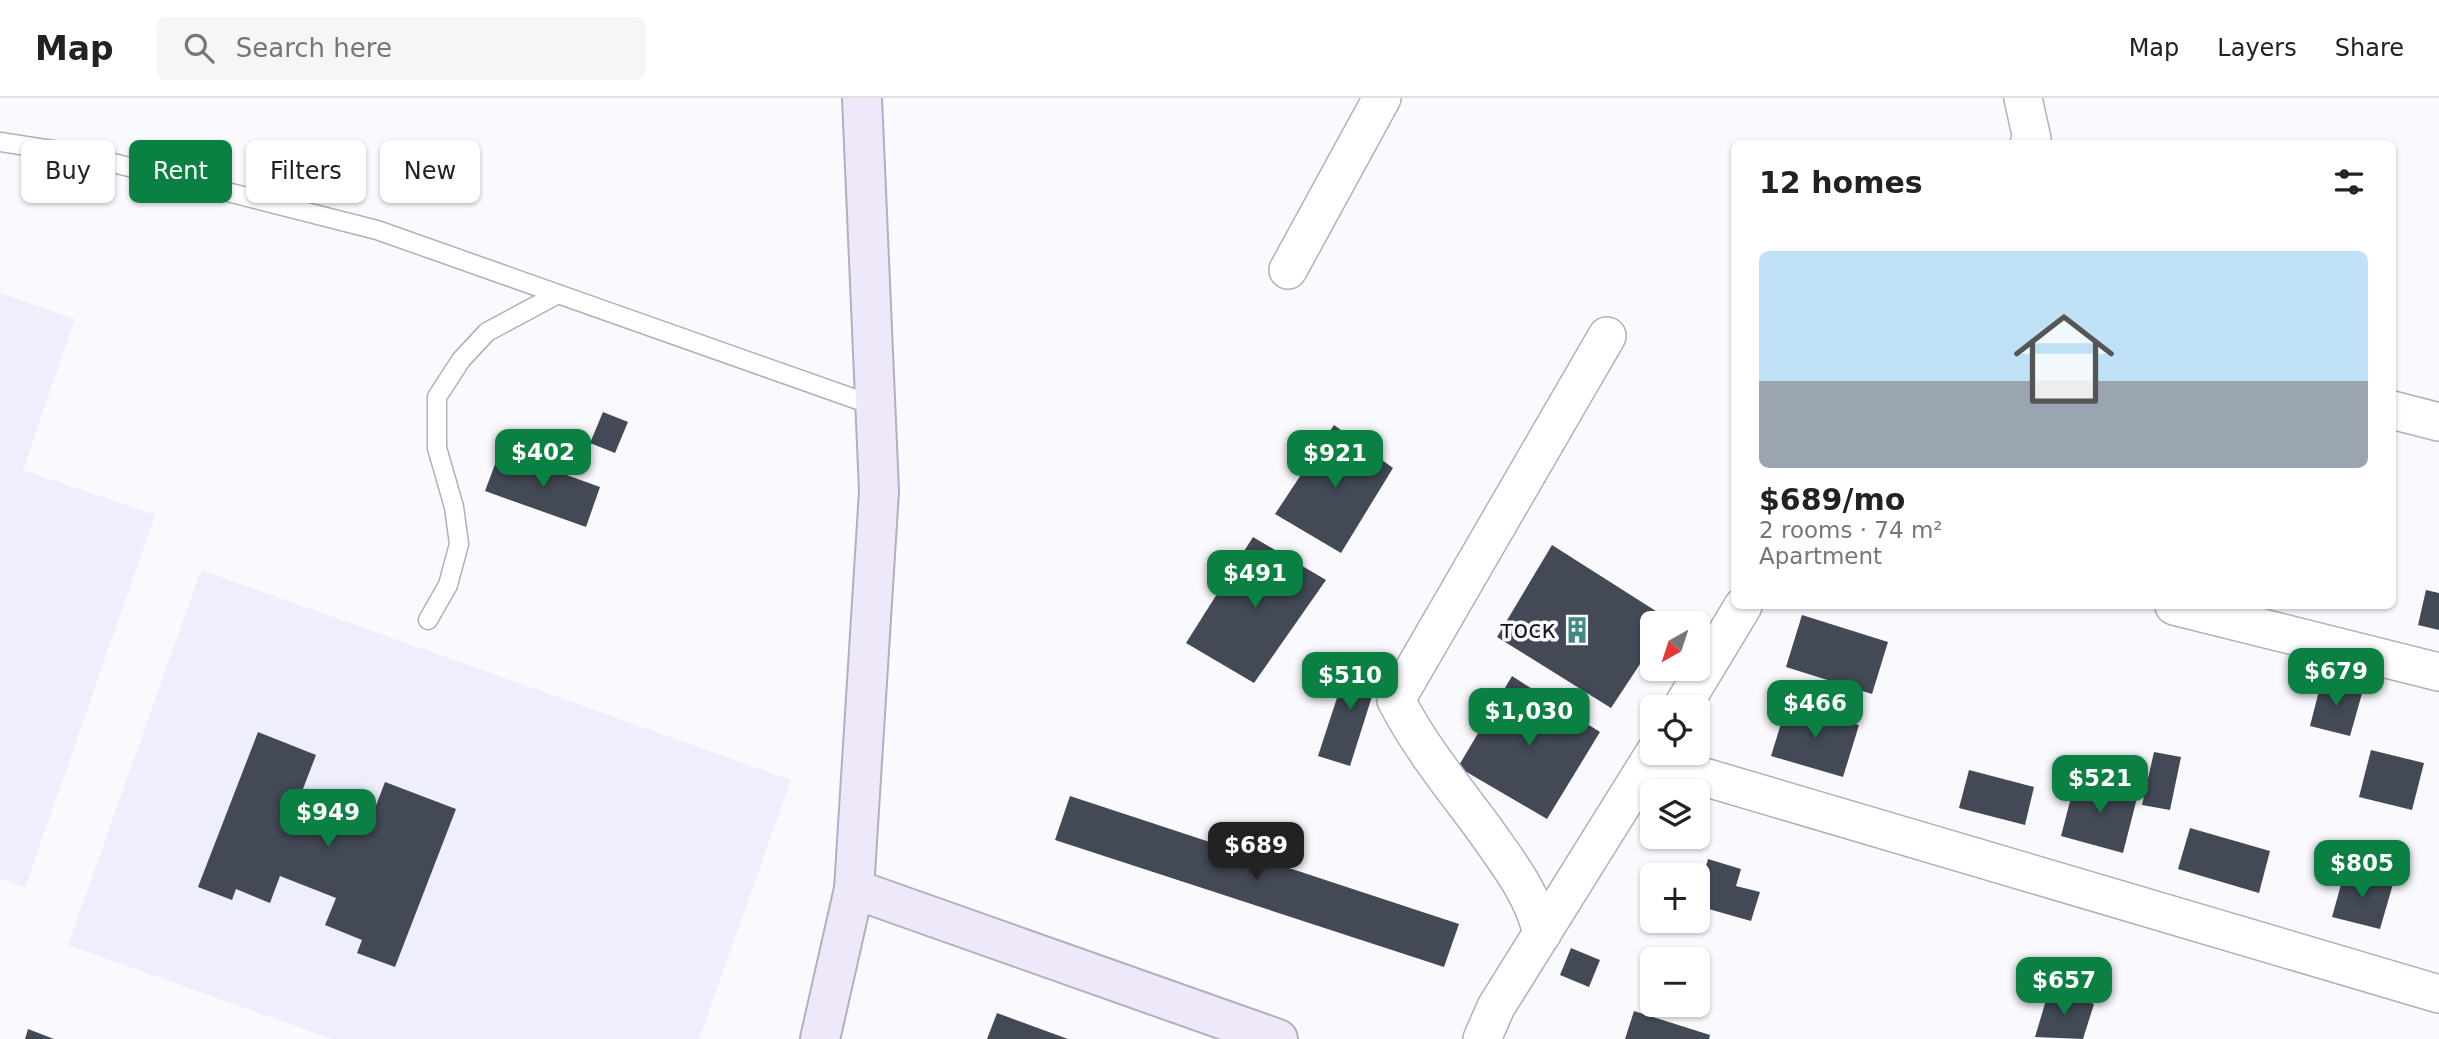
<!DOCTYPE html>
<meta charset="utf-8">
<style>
:root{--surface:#fff;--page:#f6f6f6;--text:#222;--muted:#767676;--line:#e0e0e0;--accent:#0b8043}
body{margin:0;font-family:"DejaVu Sans",sans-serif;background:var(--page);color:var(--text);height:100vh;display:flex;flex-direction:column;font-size:26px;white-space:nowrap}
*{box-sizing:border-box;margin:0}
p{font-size:23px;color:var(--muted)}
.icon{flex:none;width:38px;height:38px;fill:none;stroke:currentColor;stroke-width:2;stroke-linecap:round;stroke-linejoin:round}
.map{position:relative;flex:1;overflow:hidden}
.sheet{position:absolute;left:1731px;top:42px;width:665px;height:469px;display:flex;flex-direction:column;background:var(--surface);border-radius:10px;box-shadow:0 2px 5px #0004}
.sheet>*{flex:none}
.top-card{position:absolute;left:21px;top:42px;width:665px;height:63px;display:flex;gap:14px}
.needle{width:46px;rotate:219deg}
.tools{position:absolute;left:1640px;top:513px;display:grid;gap:14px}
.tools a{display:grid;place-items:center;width:70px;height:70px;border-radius:10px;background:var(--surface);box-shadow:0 2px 5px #0004;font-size:35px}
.price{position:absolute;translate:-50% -60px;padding:0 16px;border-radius:14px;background:var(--accent);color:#fff;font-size:23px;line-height:46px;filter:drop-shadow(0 2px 4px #0008)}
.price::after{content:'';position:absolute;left:50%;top:42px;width:21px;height:16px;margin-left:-10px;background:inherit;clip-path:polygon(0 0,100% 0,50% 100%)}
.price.selected{background:#222;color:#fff}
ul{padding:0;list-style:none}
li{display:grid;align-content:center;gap:14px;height:371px;padding:0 28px}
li+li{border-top:2px solid var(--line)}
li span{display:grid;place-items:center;height:217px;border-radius:10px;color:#555}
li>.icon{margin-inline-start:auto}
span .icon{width:126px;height:126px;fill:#fffc;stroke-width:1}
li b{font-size:30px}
h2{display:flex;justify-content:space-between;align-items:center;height:84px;padding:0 28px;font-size:30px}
.tag{padding:0 24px;border-radius:10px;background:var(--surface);box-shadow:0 2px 5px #0004;font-size:24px;line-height:63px}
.tag.selected{background:var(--accent);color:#fff}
header{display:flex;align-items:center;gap:42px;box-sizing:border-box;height:98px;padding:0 35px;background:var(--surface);border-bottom:2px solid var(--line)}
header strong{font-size:33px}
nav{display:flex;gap:38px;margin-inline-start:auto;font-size:24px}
.search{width:490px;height:63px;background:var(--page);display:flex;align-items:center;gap:18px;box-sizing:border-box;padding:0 24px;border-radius:10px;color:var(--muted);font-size:26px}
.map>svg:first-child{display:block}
.built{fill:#eeeefd}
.building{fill:#434a56}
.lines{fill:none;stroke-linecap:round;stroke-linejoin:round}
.lane-casing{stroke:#afb0c0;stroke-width:21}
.street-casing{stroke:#afb0c0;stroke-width:40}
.secondary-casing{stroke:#afb0c0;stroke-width:42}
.lane{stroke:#fff;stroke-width:18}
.street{stroke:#fff;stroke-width:37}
.secondary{stroke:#efe8fa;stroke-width:38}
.labels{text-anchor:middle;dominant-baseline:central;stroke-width:7;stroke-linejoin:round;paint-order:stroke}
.poi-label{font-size:24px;fill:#16161c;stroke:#fafafe;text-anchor:end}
</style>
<header>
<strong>Map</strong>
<div class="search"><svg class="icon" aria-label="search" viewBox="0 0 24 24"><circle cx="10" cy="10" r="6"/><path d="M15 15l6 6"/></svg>Search here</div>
<nav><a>Map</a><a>Layers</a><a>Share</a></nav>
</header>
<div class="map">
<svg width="2439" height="941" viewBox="0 0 2439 941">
<rect width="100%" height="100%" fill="#fafafe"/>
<g class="built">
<path d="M0 195 75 221 23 372 155 417 25 790 0 781Z"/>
<path d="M201 472 791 682 699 941H332L68 847Z"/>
</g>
<g class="building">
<path d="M603 314 628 324 615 355 590 345Z"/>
<path d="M1334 327 1393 370 1341 455 1275 416Z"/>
<path d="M500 353 600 389 586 429 485 393Z"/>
<path d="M1253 439 1326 482 1254 585 1186 545Z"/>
<path d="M1552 447 1670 522 1667 525H1652V548L1611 610 1497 539Z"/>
<path d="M2426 492 2439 495V532L2418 527Z"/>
<path d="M1802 517 1888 544 1872 596 1786 569Z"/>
<path d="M1350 560 1381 570 1350 668 1318 658Z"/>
<path d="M1512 578 1600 634 1547 721 1458 669Z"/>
<path d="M2322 581 2363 592 2350 638 2310 628Z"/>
<path d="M1787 606 1859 627 1843 679 1771 658Z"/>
<path d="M258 634 316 657 298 704 367 731 385 684 456 711 395 869 357 855 362 842 325 827 336 800 280 778 270 805 236 791 232 802 198 789Z"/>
<path d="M2371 652 2424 665 2412 712 2359 699Z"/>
<path d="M2154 654 2181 659 2170 712 2142 707Z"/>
<path d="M1969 672 2034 689 2025 727 1959 710Z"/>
<path d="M2076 680 2138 696 2123 755 2061 738Z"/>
<path d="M1070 698 1459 826 1444 869 1055 742Z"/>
<path d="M2190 730 2270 753 2259 795 2178 771Z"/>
<path d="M1708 761 1741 771 1736 788 1760 794 1751 823 1698 808V796Z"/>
<path d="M2345 772 2393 786 2380 831 2332 819Z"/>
<path d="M1571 850 1600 862 1589 889 1560 877Z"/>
<path d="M2049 892 2094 906 2083 941 2035 939Z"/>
<path d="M1634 913 1710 937 1709 941H1625Z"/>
<path d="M997 915 1068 941H987Z"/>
<path d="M28 931 54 941H25Z"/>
</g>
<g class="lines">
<defs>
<g id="lane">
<path d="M0 44 78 56 377 132 875 308"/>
<path d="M428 522 448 487 459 446 454 409 437 350V299L461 262 487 234 558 196"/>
</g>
<g id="street">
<path d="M2023 0 2032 41 2029 46"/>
<path d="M1288 172 1382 0"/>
<path d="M2392 312 2439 324"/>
<path d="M2174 508 2439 574"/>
<path d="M1682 609 1743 508"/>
<path d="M1650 663 2439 896"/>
<path d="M1542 836C1533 796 1508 765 1485 732 1454 690 1420 649 1396 602L1607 238"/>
<path d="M1482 941 1496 909 1655 654"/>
</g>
<g id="secondary">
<path d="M854 791 1278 941"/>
<path d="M820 941 854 791 879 393 862 0"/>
</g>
</defs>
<use href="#lane" class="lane-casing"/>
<use href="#street" class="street-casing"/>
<use href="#secondary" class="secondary-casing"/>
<use href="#lane" class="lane"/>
<use href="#street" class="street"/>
<use href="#secondary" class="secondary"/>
</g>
<defs>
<symbol id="building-bare" viewBox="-9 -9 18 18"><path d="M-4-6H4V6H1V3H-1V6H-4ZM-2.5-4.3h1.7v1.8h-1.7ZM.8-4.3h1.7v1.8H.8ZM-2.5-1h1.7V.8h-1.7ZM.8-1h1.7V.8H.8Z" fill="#428983" stroke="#fafafe" stroke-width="2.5" paint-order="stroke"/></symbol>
</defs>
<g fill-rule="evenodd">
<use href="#building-bare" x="1558" y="513" width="38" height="38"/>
</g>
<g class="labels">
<g class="poi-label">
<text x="1556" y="532">тоск</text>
</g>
</g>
</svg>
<div class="tools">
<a><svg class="needle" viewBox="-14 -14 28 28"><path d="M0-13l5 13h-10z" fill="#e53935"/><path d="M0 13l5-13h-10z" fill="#767676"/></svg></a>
<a><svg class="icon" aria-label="locate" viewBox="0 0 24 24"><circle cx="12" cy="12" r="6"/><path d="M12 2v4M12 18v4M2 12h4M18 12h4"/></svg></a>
<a><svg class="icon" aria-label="layers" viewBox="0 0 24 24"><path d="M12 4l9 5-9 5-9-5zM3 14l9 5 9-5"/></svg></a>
<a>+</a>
<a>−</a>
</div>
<b class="price" style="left:543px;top:391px">$402</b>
<b class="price" style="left:1335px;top:392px">$921</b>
<b class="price" style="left:1255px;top:512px">$491</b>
<b class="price" style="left:2336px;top:610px">$679</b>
<b class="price" style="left:1350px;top:614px">$510</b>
<b class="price" style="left:1815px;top:642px">$466</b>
<b class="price" style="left:1529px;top:650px">$1,030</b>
<b class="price" style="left:2100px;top:717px">$521</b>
<b class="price" style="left:328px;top:751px">$949</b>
<b class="price selected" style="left:1256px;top:784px">$689</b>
<b class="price" style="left:2362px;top:802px">$805</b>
<b class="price" style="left:2064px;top:919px">$657</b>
<div class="top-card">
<a class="tag">Buy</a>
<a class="tag selected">Rent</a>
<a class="tag">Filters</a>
<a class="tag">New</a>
</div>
<section class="sheet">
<h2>12 homes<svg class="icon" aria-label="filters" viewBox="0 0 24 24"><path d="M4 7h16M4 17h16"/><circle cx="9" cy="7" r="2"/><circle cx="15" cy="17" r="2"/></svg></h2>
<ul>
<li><span style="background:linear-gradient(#bfe0f5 60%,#9aa5b1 0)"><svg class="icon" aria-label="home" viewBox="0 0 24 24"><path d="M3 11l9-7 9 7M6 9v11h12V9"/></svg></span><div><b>$689/mo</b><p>2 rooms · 74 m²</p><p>Apartment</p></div></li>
</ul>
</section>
</div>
